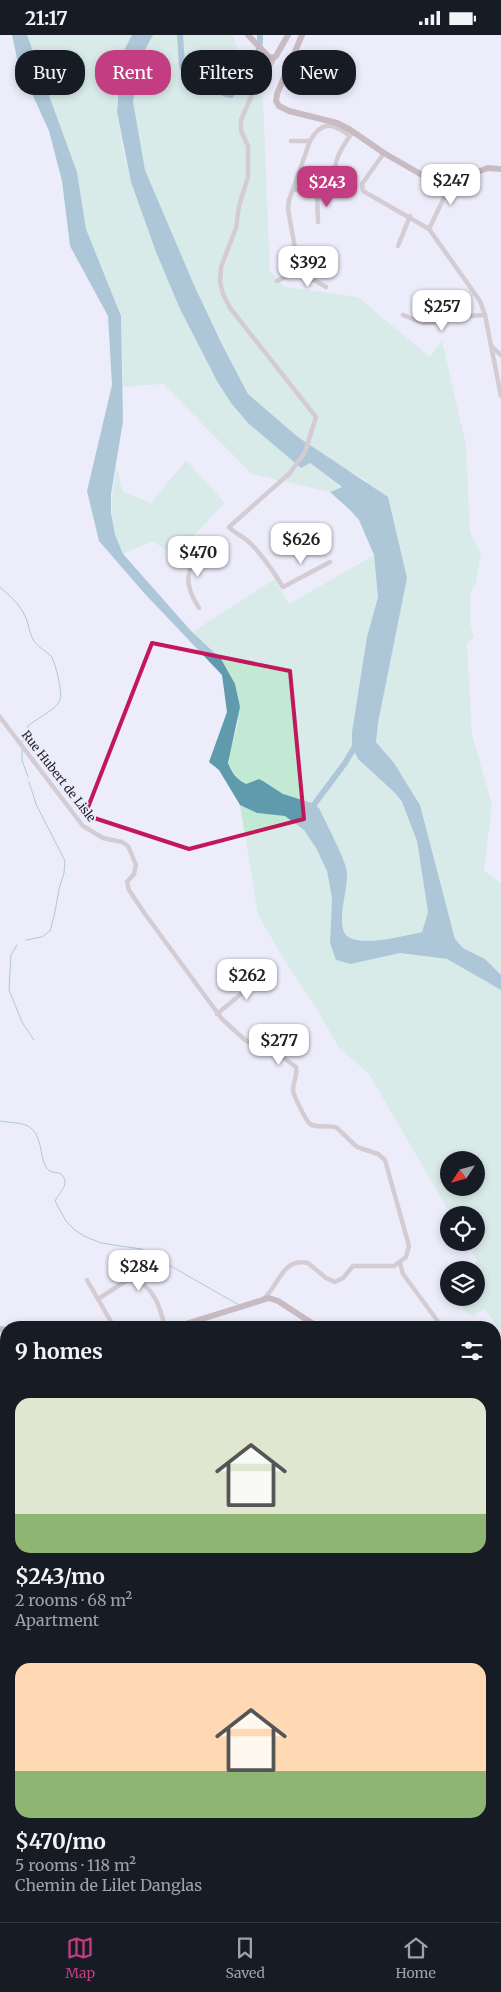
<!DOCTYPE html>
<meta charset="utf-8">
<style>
:root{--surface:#171b24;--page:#20242c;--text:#f1f3f6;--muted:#9ea1a6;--line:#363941;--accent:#c23d81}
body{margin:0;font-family:Merriweather,serif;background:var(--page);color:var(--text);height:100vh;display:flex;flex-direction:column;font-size:19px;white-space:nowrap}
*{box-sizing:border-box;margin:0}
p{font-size:16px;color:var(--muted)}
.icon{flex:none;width:28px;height:28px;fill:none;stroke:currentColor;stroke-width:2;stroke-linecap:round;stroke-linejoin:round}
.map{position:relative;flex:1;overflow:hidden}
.drawer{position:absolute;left:0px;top:1286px;width:501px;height:601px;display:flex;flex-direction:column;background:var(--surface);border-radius:20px 20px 0 0;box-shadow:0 2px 8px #0003}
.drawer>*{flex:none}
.guide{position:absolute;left:15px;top:15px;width:471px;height:45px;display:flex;gap:10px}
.needle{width:32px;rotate:234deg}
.controls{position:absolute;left:440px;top:1116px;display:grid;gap:10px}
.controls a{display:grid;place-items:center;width:45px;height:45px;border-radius:50%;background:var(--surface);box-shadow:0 2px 8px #0003;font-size:25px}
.price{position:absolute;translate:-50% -42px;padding:0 11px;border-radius:10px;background:#fff;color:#222;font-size:16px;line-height:32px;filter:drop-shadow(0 1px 2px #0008)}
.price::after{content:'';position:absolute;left:50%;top:30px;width:15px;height:11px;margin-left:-8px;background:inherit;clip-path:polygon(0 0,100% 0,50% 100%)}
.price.active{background:var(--accent);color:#fff}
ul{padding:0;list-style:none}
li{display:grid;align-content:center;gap:10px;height:265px;padding:0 15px}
li span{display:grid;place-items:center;height:155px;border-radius:15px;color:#555}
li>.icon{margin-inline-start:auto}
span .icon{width:90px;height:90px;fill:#fffc;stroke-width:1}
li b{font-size:21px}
h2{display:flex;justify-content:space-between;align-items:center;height:60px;padding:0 15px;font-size:21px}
.tag{padding:0 18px;border-radius:20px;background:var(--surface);box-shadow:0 2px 8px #0003;font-size:18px;line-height:45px}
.tag.active{background:var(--accent);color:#fff}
.status{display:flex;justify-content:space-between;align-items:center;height:35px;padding:0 25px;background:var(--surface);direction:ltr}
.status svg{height:14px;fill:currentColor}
.tabs{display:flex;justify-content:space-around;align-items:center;height:70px;border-top:1px solid var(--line);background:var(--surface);font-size:14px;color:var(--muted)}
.tabs a{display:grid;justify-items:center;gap:2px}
.tabs .active{color:var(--accent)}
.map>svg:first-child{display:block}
.green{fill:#c1e9d3;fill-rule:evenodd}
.water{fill:#609aad}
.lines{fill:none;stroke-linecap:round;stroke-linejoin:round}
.stream{stroke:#609aad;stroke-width:1}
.river{stroke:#609aad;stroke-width:6}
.street{stroke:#b7a3a2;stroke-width:4.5}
.secondary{stroke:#9b7f7d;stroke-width:6}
.marked{fill:none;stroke:#c2185b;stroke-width:4;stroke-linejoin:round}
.labels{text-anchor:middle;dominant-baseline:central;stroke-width:4;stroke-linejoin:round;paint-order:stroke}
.street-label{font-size:12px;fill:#23222f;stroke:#edecfb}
</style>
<div class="status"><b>21:17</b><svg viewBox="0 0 49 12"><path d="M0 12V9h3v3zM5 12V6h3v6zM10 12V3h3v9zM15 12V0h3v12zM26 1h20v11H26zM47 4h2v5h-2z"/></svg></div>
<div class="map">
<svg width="501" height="1887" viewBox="0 0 501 1887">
<rect width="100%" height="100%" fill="#edecfb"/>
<g class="green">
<path d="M27 0H132L121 21 118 53 117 77 122 110 131 147 180 274 217 346 231 368 342 453 330 457 252 439 163 349 123 352 121 281 86 194 77 137Z"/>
<path d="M153 0H233L244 32 263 63 270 236 285 252 358 262 430 322 442 306 466 409 470 497 481 519 476 548 470 558 471 591 474 602 467 608 472 699 492 770 484 836 501 848V940L485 924 463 913 455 904 420 770 394 728 376 707 378 688 407 543 366 445 345 434 298 402 248 359 194 250 145 135 133 66 144 17Z"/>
<path d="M186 425 225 468 174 521 153 506 123 519C109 484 109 468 117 431L122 456 151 468Z"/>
<path d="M374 520 378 562 367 602 358 724 395 758 406 774 417 806 428 877 422 897C407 900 347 917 343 894 339 877 348 855 347 837 346 825 325 786 319 774L312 768 283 759 263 746 259 744 246 749C214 733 236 711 238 685 238 675 237 661 235 651 233 641 201 607 192 597L275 544 289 569Z"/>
<path d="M240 770 257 778 285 781 304 795 316 813 327 836 332 863 330 908 352 929 400 918 447 924 501 955V1295L484 1274 473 1282 450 1263 476 1262V1235H472L477 1226 467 1208H476V1180H451L369 1039 339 1013 315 971 286 928 258 880ZM449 1125H476V1152H449Z"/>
<path d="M6 1546V1601L0 1602V1548Z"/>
<path d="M495 1706 501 1711V1877L495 1870Z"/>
<path d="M6 1725V1881H57L55 1887H0V1732Z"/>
</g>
<path class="water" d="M12 0H27L77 137 86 194 121 281 123 386 111 459V478L115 499 123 519 192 597 221 624 235 649 240 672 228 728C232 738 236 744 246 749L259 744 263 746 283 759 312 768 319 773C325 786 346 825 347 837 348 855 339 877 343 894 347 917 407 900 422 897L428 877 417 806 402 767 395 758 358 724 352 712V697L367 602 378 562 374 520 359 485 350 475 330 457 342 452 310 428 301 433 248 388 231 368 217 346 180 274 156 217 131 147 117 77 121 21 132 0H153L144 17 133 66 145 135 194 250 222 309 248 359 298 402 388 462 407 543 378 688 376 707 394 728 420 770 455 904 463 913 485 924 501 940V955L447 924 400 918 351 929 336 925 330 908 332 863 327 836 316 813 304 795 285 781 257 778 240 770 219 735 209 727 227 677 222 640 145 559 99 506 87 456 112 350 108 281 70 211 62 146 49 96 18 28Z"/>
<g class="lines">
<g class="stream">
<path d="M0 552C10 561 19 568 25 581 29 589 29 598 34 606 39 613 46 616 51 621 55 626 63 658 60 665 56 675 37 683 28 691L27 697 22 707"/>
<path d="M22 714V725L28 742"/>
<path d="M26 905 42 902 50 896 55 877 59 854 64 838 65 826 36 769 29 747"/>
<path d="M17 910 11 920 9 955 22 987 34 1005"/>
<path d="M0 1086C9 1088 24 1087 31 1093 44 1104 39 1130 50 1136 53 1138 58 1137 61 1139 71 1149 60 1156 55 1166L66 1186 75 1195 84 1201 101 1208 141 1214 239 1270"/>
<path d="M0 1365 6 1370"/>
<path d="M0 1561H6"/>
</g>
<g class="river">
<path d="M180 0 182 30 188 47C203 49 216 57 231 60 236 53 243 49 247 43 255 32 261 12 260 0"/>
<path d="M310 775 345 728 357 708"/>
<path d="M495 1809 501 1813"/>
<path d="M0 1870 6 1863"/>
</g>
<g class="street">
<path d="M273 23V26L254 55 241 85V96L248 111V142L239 171 236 193 221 232 220 247 223 259 230 273 316 382 305 417 290 438 229 492C235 499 245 502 251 509 264 522 273 536 283 552L330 527"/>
<path d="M291 106H310"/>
<path d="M384 118 362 149 363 156 429 194 480 266 485 280 501 361"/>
<path d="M336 143C332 126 342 113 351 99"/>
<path d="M293 154 323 161 326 141 334 132"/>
<path d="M317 159 318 187"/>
<path d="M429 194 452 146"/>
<path d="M398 211 410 181"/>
<path d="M299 236 326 252"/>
<path d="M313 245 319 234"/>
<path d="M277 246 299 236 288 174 289 165 310 106C322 85 333 88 350 101"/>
<path d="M403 280 423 288 441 287 451 282 485 280"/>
<path d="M491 311 501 320"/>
<path d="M199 573C184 550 184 533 204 513"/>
<path d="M0 682 83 791 103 803 122 807 128 811 136 830 134 839 127 847 129 855 145 879 222 984 245 1005 255 1010 270 1013 296 1032C298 1041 293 1046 293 1055 293 1059 306 1086 310 1089 318 1094 329 1089 337 1093L357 1112 378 1119 385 1125 409 1211 406 1222 394 1231H353L343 1243 335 1247 326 1243 308 1228C282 1222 279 1251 264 1263"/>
<path d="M217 979 266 938"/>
<path d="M400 1228 403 1239 442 1292"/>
<path d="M87 1245 114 1292"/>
<path d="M98 1264 126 1246 137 1245C156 1256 160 1273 165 1292"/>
<path d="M495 1359 501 1364"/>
<path d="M495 1529 501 1542"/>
<path d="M495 1570 501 1574"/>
<path d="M495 1655 501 1647"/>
<path d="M495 1680 501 1684"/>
</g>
<g class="secondary">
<path d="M248 0 269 22 273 23 276 21 288 0"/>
<path d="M302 0 277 59 276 66 279 71 289 76 337 88 349 94 384 118 436 148H447L488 133 501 134"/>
<path d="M176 1292 269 1263 278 1266 318 1292"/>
<path d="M0 1294 6 1295"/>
<path d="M495 1451 501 1457"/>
</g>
</g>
<path d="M0 0H501V1887H0ZM152 608 290 636 304 784 189 814 85 780Z" fill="#edecfb" fill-opacity=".55" fill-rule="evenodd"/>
<path class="marked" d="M152 608 290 636 304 784 189 814 85 780Z"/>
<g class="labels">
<g class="street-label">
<text transform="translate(59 741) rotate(52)">Rue Hubert de Lisle</text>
</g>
</g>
</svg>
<div class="controls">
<a><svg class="needle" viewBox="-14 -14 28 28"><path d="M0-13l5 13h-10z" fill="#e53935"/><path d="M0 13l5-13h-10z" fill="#9ea1a6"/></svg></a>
<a><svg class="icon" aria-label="locate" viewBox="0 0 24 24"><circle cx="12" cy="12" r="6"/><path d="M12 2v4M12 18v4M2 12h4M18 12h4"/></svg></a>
<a><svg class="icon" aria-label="layers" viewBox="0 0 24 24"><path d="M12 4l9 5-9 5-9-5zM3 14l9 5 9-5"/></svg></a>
</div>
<b class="price" style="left:451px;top:171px">$247</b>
<b class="price active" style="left:327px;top:173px">$243</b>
<b class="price" style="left:308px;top:253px">$392</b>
<b class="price" style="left:442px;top:297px">$257</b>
<b class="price" style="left:301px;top:530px">$626</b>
<b class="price" style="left:198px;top:543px">$470</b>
<b class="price" style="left:247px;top:966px">$262</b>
<b class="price" style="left:279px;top:1031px">$277</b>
<b class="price" style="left:139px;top:1257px">$284</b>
<div class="guide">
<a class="tag">Buy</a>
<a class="tag active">Rent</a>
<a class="tag">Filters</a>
<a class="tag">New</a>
</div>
<section class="drawer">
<h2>9 homes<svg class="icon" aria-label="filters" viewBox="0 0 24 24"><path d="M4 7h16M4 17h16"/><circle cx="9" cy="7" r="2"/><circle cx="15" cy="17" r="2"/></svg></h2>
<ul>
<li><span style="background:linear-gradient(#dfe7d0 75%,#8fb573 0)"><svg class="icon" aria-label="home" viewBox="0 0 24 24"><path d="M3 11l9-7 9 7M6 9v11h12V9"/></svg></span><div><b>$243/mo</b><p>2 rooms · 68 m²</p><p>Apartment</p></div></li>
<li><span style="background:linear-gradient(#ffd9b3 70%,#8fb573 0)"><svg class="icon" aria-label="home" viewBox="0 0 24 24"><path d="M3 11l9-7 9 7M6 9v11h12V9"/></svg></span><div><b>$470/mo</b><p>5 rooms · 118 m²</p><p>Chemin de Lilet Danglas</p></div></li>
</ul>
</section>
</div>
<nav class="tabs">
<a class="active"><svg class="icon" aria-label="map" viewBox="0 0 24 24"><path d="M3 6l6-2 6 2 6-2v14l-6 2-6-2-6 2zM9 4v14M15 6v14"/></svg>Map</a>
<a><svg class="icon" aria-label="saved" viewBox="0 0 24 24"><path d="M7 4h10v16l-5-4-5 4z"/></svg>Saved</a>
<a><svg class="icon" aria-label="home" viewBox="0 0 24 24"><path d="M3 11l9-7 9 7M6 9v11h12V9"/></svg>Home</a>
</nav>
